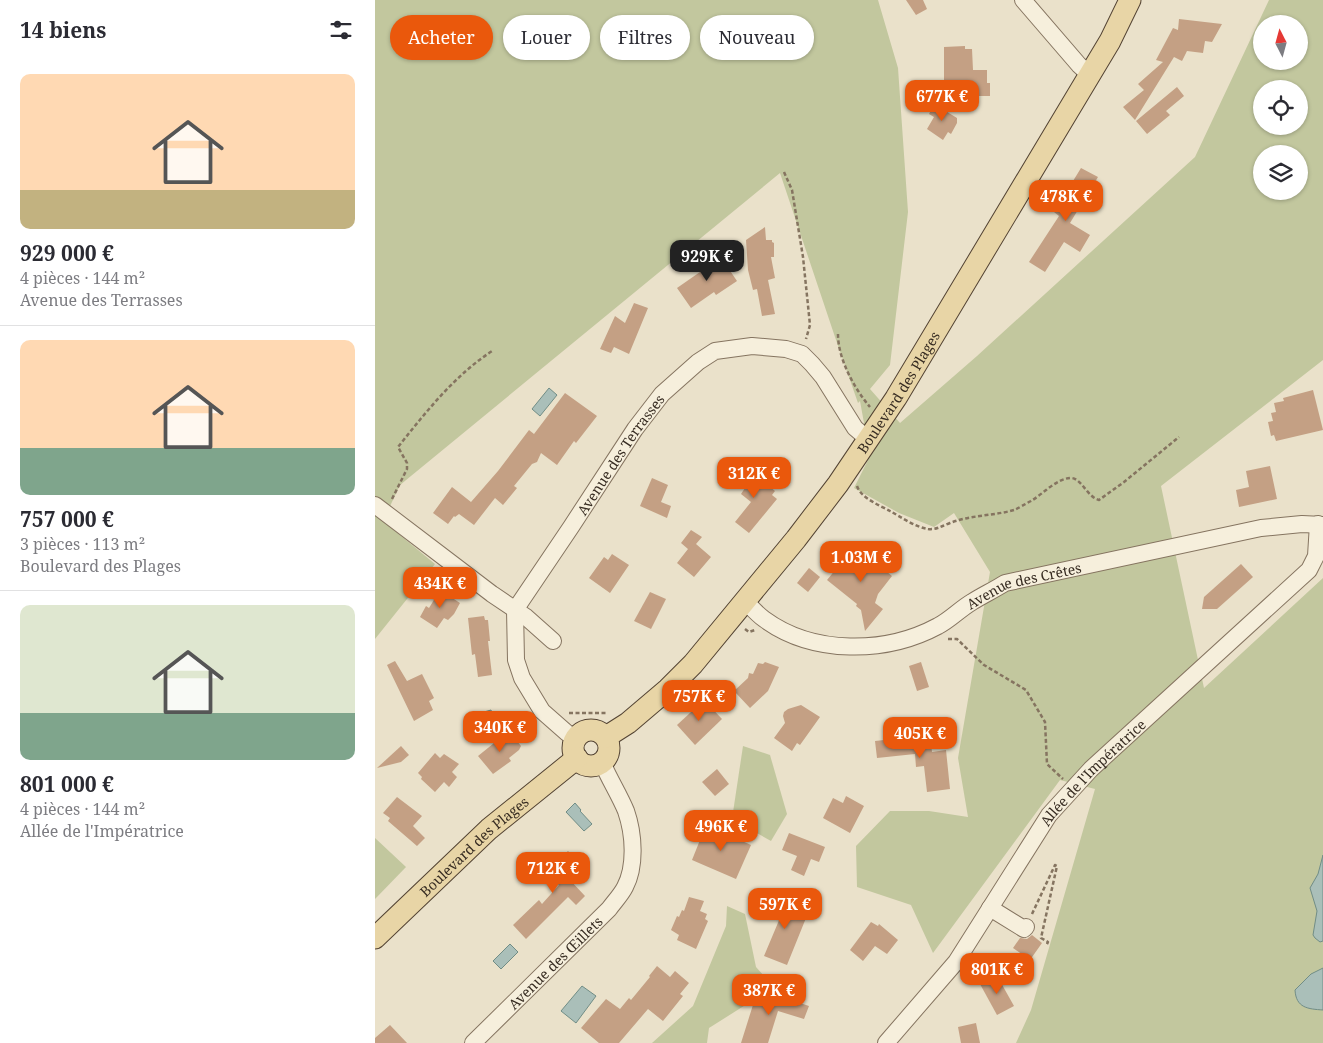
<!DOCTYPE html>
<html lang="fr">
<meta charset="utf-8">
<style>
:root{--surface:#fff;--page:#f7f7f7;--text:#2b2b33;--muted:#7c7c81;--line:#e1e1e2;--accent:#ea580c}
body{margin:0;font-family:"Noto Serif",serif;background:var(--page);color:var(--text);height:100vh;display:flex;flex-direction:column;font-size:19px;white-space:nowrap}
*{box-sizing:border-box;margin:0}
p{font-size:16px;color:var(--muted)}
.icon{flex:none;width:28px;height:28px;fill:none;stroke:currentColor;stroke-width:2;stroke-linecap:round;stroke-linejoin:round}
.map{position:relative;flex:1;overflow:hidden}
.sheet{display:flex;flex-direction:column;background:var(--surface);width:375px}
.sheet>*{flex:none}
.hud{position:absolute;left:15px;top:15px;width:475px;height:45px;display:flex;gap:10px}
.needle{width:32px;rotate:354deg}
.tools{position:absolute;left:878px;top:15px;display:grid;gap:10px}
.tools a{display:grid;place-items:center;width:55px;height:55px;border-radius:50%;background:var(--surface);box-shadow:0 1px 4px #0004;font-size:25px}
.price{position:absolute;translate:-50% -42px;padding:0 11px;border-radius:10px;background:var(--accent);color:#fff;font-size:16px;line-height:32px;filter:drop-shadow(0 1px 2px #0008)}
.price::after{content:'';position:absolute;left:50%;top:30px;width:15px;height:11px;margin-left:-8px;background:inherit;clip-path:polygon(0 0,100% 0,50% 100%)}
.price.current{background:#222;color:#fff}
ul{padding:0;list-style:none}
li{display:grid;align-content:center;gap:10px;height:265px;padding:0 20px}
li+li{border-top:1px solid var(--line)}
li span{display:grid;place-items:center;height:155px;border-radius:10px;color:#555}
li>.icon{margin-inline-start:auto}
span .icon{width:90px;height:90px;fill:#fffc;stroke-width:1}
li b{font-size:21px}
h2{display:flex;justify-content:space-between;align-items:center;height:60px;padding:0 20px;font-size:21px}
.tag{padding:0 18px;border-radius:22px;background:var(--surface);box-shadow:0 1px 4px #0004;font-size:18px;line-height:45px}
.tag.current{background:var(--accent);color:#fff}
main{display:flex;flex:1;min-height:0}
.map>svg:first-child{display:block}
.green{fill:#c2c79e;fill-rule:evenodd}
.water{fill:#aabfb9;stroke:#718d86}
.building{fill:#c4a084}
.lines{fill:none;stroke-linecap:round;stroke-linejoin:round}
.minor-casing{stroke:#857460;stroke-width:18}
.major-casing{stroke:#534333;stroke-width:23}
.path{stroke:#857460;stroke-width:2.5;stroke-dasharray:4 2.5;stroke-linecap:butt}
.minor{stroke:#f6efdc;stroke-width:16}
.major{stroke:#e8d5a6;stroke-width:21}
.labels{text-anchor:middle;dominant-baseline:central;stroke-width:5;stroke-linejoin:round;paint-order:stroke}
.street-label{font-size:14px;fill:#372c22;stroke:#f2ebd8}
</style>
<main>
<section class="sheet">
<h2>14 biens<svg class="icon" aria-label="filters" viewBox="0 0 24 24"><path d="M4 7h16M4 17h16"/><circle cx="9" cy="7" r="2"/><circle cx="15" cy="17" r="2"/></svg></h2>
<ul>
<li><span style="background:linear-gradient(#ffd9b3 75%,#c2b280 0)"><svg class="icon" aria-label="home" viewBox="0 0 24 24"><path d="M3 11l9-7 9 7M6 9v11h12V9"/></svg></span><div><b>929 000 €</b><p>4 pièces · 144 m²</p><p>Avenue des Terrasses</p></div></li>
<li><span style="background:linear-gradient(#ffd9b3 70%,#7fa58c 0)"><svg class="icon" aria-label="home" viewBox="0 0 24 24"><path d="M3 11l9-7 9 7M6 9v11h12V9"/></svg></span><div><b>757 000 €</b><p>3 pièces · 113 m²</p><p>Boulevard des Plages</p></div></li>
<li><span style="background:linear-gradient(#dfe7d0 70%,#7fa58c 0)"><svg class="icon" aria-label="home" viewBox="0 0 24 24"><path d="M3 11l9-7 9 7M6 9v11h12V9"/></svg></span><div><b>801 000 €</b><p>4 pièces · 144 m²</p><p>Allée de l'Impératrice</p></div></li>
</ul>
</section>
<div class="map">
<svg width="948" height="1043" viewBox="0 0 948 1043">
<rect width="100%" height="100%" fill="#eae1ca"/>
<g class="green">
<path d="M0 0H503L523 68 533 212 515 365 495 389 525 423 602 356 820 157 894 0H948V360L786 486 829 688 948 578V1043H641L656 1010 720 789 685 780 558 953 536 905 482 887 481 846 515 811H554L593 817 583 758 615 572 579 513 559 527 524 513 479 488 495 456 485 401 483 403 460 337 405 173 25 485 8 521 60 564 0 639ZM886 24H924V61H886ZM886 89H924V126H886ZM886 154H924V191H886Z"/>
<path d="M368 746 395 755 412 814 396 841 357 819Z"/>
<path d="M0 838 31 867 0 899Z"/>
<path d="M352 906 370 914 381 967 399 987 334 1028 332 1043H277L318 1006 351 926Z"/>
</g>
<g class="water">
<path d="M174 388 182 395 165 416 157 409Z"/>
<path d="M116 710 119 721 99 727 95 716Z"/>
<path d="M200 803 206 810 205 811 217 824 209 831 191 812Z"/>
<path d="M948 855V941L945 942 940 938 938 935 942 911 935 888 943 874Z"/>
<path d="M135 944 143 952 126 969 118 961Z"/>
<path d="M948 968V1010C933 1009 921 1008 920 990L936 974Z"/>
<path d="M207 986 221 996 201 1023 186 1011Z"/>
</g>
<g class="building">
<path d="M531 0H548L552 9 541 15Z"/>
<path d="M804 19 847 24 837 42 830 41 828 53 812 51 807 61 799 57 760 120 748 107 769 90 763 84 788 62 781 60 798 28 803 30Z"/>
<path d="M590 46V49H597L598 70H612V83H615V96H596V83H569V47Z"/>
<path d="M802 87 809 96 791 111 795 115 772 134 761 121Z"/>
<path d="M559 104 582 118V123L576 134 573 132 568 140 552 129 559 117 554 114Z"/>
<path d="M706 168 723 177 695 223 715 235 705 252 689 242 670 272 654 262 684 216 679 212Z"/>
<path d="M390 227 391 240H397V242L399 243V257H396L400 278 393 280 400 314 387 316 382 289 378 290 373 270 371 240Z"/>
<path d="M345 256 362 281 341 295 339 292 316 308 302 288 325 272 322 267 335 258 337 262Z"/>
<path d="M259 303 273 308 254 354 239 347 236 353 225 349 240 316 250 323Z"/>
<path d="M938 390 948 430 901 441 899 435 896 436 893 422 898 421 896 413 901 412 899 403 909 401 908 398Z"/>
<path d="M190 393 222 416 201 443 199 441 182 465 166 453 162 462 157 464 139 486 142 488 128 505 120 498 99 525 84 514 80 517 79 516 73 524 58 513 77 487 96 502 123 471 154 430 159 434Z"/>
<path d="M370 466 400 491 397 495 402 499 374 533 360 522 376 502 366 494 370 488 359 479Z"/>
<path d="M895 466 902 499 864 507 861 490 874 487 871 471Z"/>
<path d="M277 478 293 485 286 502 296 506 292 518 265 506Z"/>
<path d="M316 530 327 537 321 544 336 557 319 577 302 563 313 549 306 543Z"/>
<path d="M480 546 517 576 503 594 500 603 508 609 490 631 486 610 481 606 482 604 452 580Z"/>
<path d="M237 554 254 565 235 593 214 578 229 557 233 560Z"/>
<path d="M866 564 878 577 842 609H827L829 597Z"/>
<path d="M434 568 445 577 433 592 422 583Z"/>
<path d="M65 590 85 603 79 614 73 620 69 618 62 628 45 617 51 606 54 608Z"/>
<path d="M275 592 291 599 276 629 259 621Z"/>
<path d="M109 616 110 620H113L115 641H113L117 675 103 677 100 654 97 655 93 618Z"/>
<path d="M20 661 32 681 47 674 59 698 54 701 58 710 39 721 12 665Z"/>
<path d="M390 662 404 667 393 691 375 708 359 691 373 678 374 673 378 674 383 663 388 664Z"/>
<path d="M546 662 554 687 542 691 534 666Z"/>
<path d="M329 700 347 719 320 745 302 725Z"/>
<path d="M426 705 445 717 425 745 422 743 417 751 399 738 410 723 408 716 409 712 413 709Z"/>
<path d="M134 731 146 746 144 750 134 758 136 761 118 774 103 756Z"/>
<path d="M555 735 557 752 571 750 575 789 552 792 549 766 541 767 540 754 502 758 500 741Z"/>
<path d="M26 746 34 755 26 762 2 768Z"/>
<path d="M60 753 65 758 69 754 84 764 77 772 82 777 74 787 69 782 60 792 46 779 47 777 43 773Z"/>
<path d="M342 769 354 784 340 796 327 782Z"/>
<path d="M471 796 489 806 475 833 448 818 458 798 468 803Z"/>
<path d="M22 797 47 816 38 826 50 838 42 846 13 821 15 818 8 813Z"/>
<path d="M331 825 376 845 361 879 317 860Z"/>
<path d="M414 833 450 847 444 862 436 859 429 876 416 870 422 856 407 850Z"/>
<path d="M193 851 208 866 194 879 210 896 201 905 193 897 151 939 138 925 164 900 167 904 184 885 179 880 181 877 167 862 176 854 182 861Z"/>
<path d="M404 895 425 903 421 914 431 918 412 965 389 956 405 918 396 914Z"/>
<path d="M314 897 329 901 325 911 332 914 330 919 333 921 321 949 302 940 304 935 296 930 302 916 304 917 307 910 309 911Z"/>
<path d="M496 922 503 926 504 924 523 940 512 954 500 946 488 961 475 950Z"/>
<path d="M657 935 667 943 655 960 638 948 645 938 652 939Z"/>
<path d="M282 966 295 977 300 971 314 983 305 994 308 996 288 1021 273 1009 244 1043H224L206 1028 231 999 245 1009 254 998 256 1000 275 977 274 976Z"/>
<path d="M621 974 639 1006 622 1015 605 984Z"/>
<path d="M383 989 434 1006 429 1019 403 1011 393 1043H366Z"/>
<path d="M601 1023 605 1043H586L583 1027Z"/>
<path d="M15 1025 32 1043H0V1038Z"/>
</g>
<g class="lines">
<defs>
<g id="minor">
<path d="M648 0 704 65 714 74"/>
<path d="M0 505 117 594 151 617 178 641"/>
<path id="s1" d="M370 601C376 607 382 614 389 619 438 655 511 654 563 626 575 620 585 609 597 602 608 595 619 590 630 583L886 528 927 524 948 525"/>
<path id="s2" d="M201 738 192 733 167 711 147 678 141 660 140 610 196 527 260 429 287 394 323 362 340 351 377 346 411 349 427 354 437 364 448 377 480 428 494 440"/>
<path d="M615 908 649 929 651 927"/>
<path id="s3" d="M98 1043 234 909C239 902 246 895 250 887 261 866 259 834 251 811 244 794 234 779 227 762"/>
<path id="s4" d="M511 1043 581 962 674 815 716 769 934 570 941 556 943 524"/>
</g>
<g id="major">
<circle cx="216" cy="748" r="18"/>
<path id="s5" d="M231 737 253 723 293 689 318 664 421 539 463 484 521 398 735 41 755 0"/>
<path id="s6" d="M0 938 114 829 202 758"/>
</g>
</defs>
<use href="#minor" class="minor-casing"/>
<use href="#major" class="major-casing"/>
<g class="path">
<path d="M409 172 417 190 428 257 435 325 431 339"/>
<path d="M463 334C463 359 479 388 495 407"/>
<path d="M482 486C486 498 504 505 515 511 526 517 540 527 553 529 561 530 567 526 575 523 595 515 618 516 639 510 644 508 650 504 656 501 668 494 681 479 695 478 706 477 712 497 724 500L749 482 804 437"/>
<path d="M17 499 32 469V463L23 447C51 412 79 376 117 351"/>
<path d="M370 629 374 632 380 630"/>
<path d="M573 639H582L609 665 651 690 670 722 672 764 688 779"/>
<path d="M194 713H233"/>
<path d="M657 914 680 865 682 866 666 938 673 942 671 946"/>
</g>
<use href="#minor" class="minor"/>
<use href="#major" class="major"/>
</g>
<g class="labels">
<g class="street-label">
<text stroke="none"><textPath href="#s5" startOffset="455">Boulevard des Plages</textPath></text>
<text stroke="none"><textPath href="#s2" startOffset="339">Avenue des Terrasses</textPath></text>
<text stroke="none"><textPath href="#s1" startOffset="306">Avenue des Crêtes</textPath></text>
<text stroke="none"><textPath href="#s4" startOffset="342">Allée de l'Impératrice</textPath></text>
<text stroke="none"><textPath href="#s6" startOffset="135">Boulevard des Plages</textPath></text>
<text stroke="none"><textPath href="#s3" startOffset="115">Avenue des Œillets</textPath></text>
</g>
</g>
</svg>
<div class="tools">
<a><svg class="needle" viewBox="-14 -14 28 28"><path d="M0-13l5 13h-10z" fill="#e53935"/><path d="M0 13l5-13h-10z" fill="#7c7c81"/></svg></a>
<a><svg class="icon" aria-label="locate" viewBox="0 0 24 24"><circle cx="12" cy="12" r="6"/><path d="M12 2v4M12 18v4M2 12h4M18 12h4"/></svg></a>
<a><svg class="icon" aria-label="layers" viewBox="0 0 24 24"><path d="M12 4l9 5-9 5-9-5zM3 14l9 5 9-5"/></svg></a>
</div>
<b class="price" style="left:567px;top:122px">677K €</b>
<b class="price" style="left:691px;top:222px">478K €</b>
<b class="price current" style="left:332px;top:282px">929K €</b>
<b class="price" style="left:379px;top:499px">312K €</b>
<b class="price" style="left:486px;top:583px">1.03M €</b>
<b class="price" style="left:65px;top:609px">434K €</b>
<b class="price" style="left:324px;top:722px">757K €</b>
<b class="price" style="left:125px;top:753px">340K €</b>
<b class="price" style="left:545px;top:759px">405K €</b>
<b class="price" style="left:346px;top:852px">496K €</b>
<b class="price" style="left:178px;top:894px">712K €</b>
<b class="price" style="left:410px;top:930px">597K €</b>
<b class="price" style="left:622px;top:995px">801K €</b>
<b class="price" style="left:394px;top:1016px">387K €</b>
<div class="hud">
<a class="tag current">Acheter</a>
<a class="tag">Louer</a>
<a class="tag">Filtres</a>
<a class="tag">Nouveau</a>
</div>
</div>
</main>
